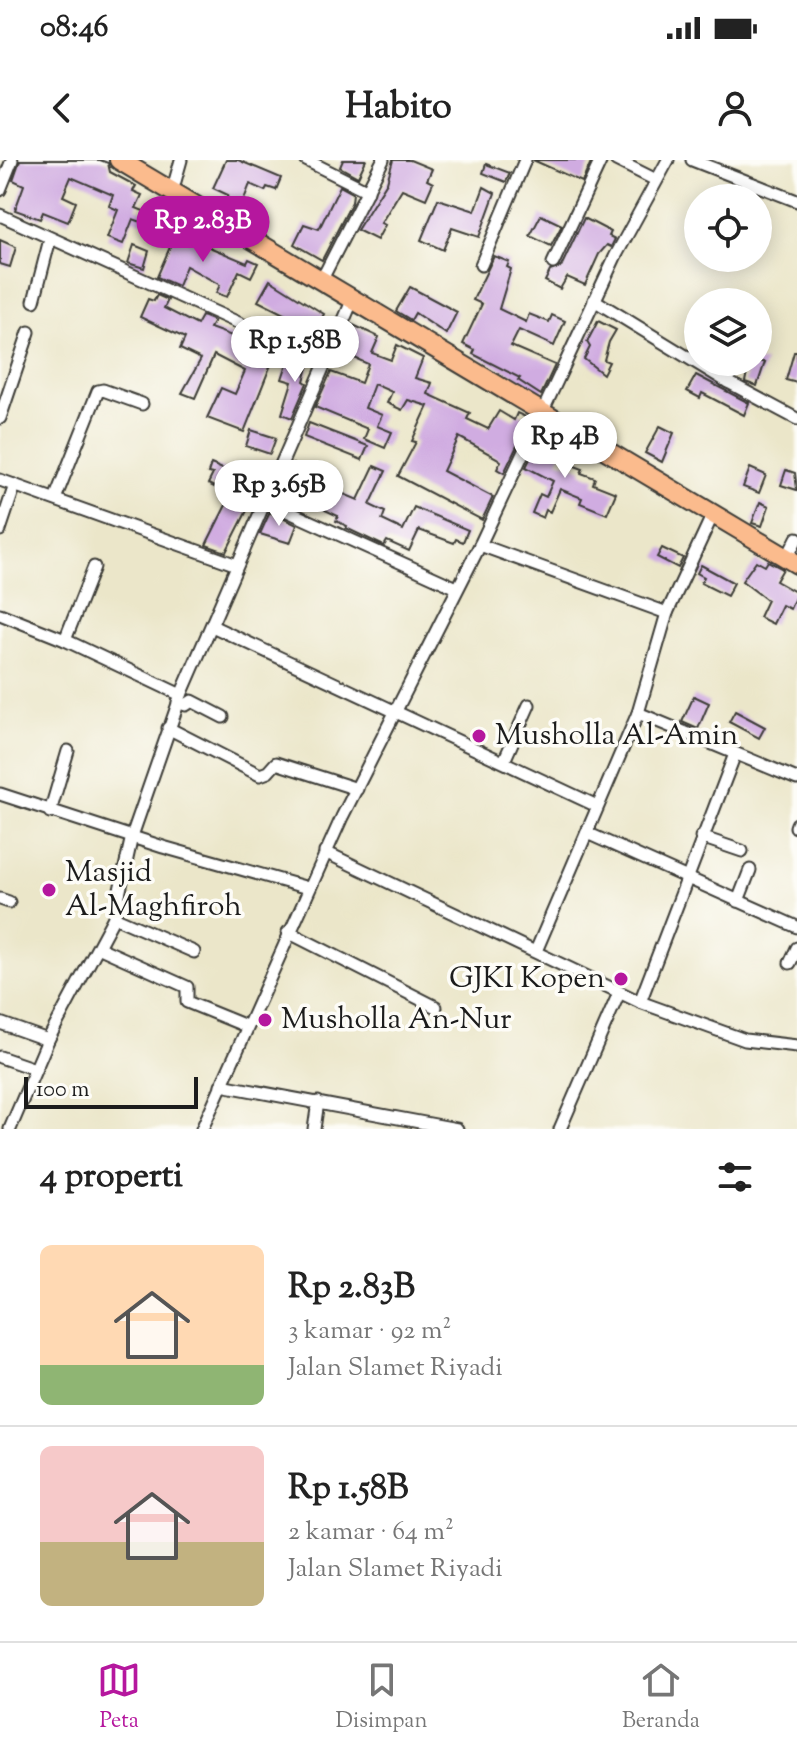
<!DOCTYPE html>
<html lang="id">
<meta charset="utf-8">
<style>
:root{--surface:#fff;--page:#f6f6f6;--text:#222;--muted:#767676;--line:#e0e0e0;--accent:#b5179e}
body{margin:0;font-family:"Sorts Mill Goudy",serif;background:var(--page);color:var(--text);height:100vh;display:flex;flex-direction:column;font-size:30px;white-space:nowrap}
*{box-sizing:border-box;margin:0}
p{font-size:26px;color:var(--muted)}
.icon{flex:none;width:44px;height:44px;fill:none;stroke:currentColor;stroke-width:2;stroke-linecap:round;stroke-linejoin:round}
.map{position:relative;height:969px;overflow:hidden}
.side{display:flex;flex-direction:column;background:var(--surface);flex:1}
.side>*{flex:none}
.buttons{position:absolute;left:684px;top:24px;display:grid;gap:16px}
.buttons a{display:grid;place-items:center;width:88px;height:88px;border-radius:50%;background:var(--surface);box-shadow:0 4px 20px #0003;font-size:40px}
.scale{position:absolute;left:24px;bottom:20px;width:174px;box-sizing:border-box;padding-left:8px;border:4px solid #1c1c1c;border-top:0;font-size:22px;line-height:28px;white-space:nowrap;color:#1c1c1c;-webkit-text-stroke:6px #fdfcf7;paint-order:stroke}
.price{position:absolute;translate:-50% -68px;padding:0 18px;border-radius:28px;background:#fff;color:#222;font-size:26px;line-height:52px;filter:drop-shadow(0 2px 4px #0008)}
.price::after{content:'';position:absolute;left:50%;top:48px;width:24px;height:18px;margin-left:-12px;background:inherit;clip-path:polygon(0 0,100% 0,50% 100%)}
.price.active{background:var(--accent);color:#fff}
ul{padding:0;list-style:none}
li{display:flex;align-items:center;gap:24px;height:200px;padding:0 40px}
li+li{border-top:2px solid var(--line)}
li span{display:grid;place-items:center;flex:none;width:224px;height:160px;border-radius:12px;color:#555}
li>.icon{margin-inline-start:auto}
span .icon{width:96px;height:96px;fill:#fffc;stroke-width:1}
li b{font-size:34px}
h2{display:flex;justify-content:space-between;align-items:center;height:96px;padding:0 40px;font-size:34px}
.status{display:flex;justify-content:space-between;align-items:center;height:56px;padding:0 40px;background:var(--surface);direction:ltr}
.status svg{height:22px;fill:currentColor}
header{display:flex;justify-content:space-between;align-items:center;height:104px;padding:0 40px;background:var(--surface);font-size:36px;font-weight:700}
.menu{display:flex;justify-content:space-around;align-items:center;height:112px;border-top:2px solid var(--line);background:var(--surface);font-size:22px;color:var(--muted)}
.menu a{display:grid;justify-items:center;gap:4px}
.menu .active{color:var(--accent)}
.map>svg:first-child{display:block}
.building{fill:#d0ace1}
.lines{fill:none;stroke-linecap:round;stroke-linejoin:round}
.street-casing{stroke:#3b3a36;stroke-width:15}
.primary-casing{stroke:#3b3a36;stroke-width:22}
.street{stroke:#fff;stroke-width:11}
.primary{stroke:#fbbb8d;stroke-width:18}
.poi-dot{fill:#b5179e;stroke:#fdfcf7;stroke-width:3}
.labels{text-anchor:middle;dominant-baseline:central;stroke-width:7;stroke-linejoin:round;paint-order:stroke}
.poi-label{font-size:30px;fill:#1c1c1c;stroke:#fdfcf7;text-anchor:start}
</style>
<div class="status"><b>08:46</b><svg viewBox="0 0 49 12"><path d="M0 12V9h3v3zM5 12V6h3v6zM10 12V3h3v9zM15 12V0h3v12zM26 1h20v11H26zM47 4h2v5h-2z"/></svg></div>
<header><svg class="icon" aria-label="back" viewBox="0 0 24 24"><path d="M15 5l-7 7 7 7"/></svg>Habito<svg class="icon" aria-label="person" viewBox="0 0 24 24"><circle cx="12" cy="8" r="4"/><path d="M4 21q1-7 8-7t8 7"/></svg></header>
<div class="map">
<svg width="797" height="969" viewBox="0 0 797 969">
<rect width="100%" height="100%" fill="#fdfcf7"/>
<filter id="ink" filterUnits="userSpaceOnUse"><feTurbulence type="fractalNoise" baseFrequency=".0125" numOctaves="2"/><feDisplacementMap in="SourceGraphic" scale="16" xChannelSelector="R" yChannelSelector="G"/><feConvolveMatrix kernelMatrix="1 2 1 2 8 2 1 2 1" color-interpolation-filters="sRGB"/></filter>
<filter id="wash" filterUnits="userSpaceOnUse"><feTurbulence type="fractalNoise" baseFrequency=".006" numOctaves="4" result="noise"/><feDisplacementMap in="SourceGraphic" scale="32" xChannelSelector="R" yChannelSelector="G"/><feGaussianBlur stdDeviation="1.8" result="paint"/><feColorMatrix in="noise" values="0 0 0 0 0 0 0 0 0 0 0 0 0 0 0 0 0 1.4 0 .05"/><feComposite in="paint" operator="in"/></filter>
<g filter="url(#wash)">
<rect width="100%" height="100%" fill="#ebe6c9"/>
<g id="blocks">
<g class="building">
<path d="M20 0H100L108 3 110 12 136 26 133 31 142 35 136 48 156 56 153 66 133 59 123 84 107 78 118 50 109 46 113 35 71 17 63 36 76 42 68 62 43 52 40 59 15 50 24 25 13 20Z"/>
<path d="M226 0H238L281 18 276 30 267 27 265 31 250 24 243 42 260 48 255 63 223 46 228 35 213 28Z"/>
<path d="M343 0H366L358 17 340 7Z"/>
<path d="M393 0H410L432 9 427 20 433 23 426 39 402 29 381 63 385 65 377 80 357 70 387 22Z"/>
<path d="M533 0H592L582 22Z"/>
<path d="M486 4 510 13 506 22 483 13Z"/>
<path d="M340 26 353 33 352 42 322 100 294 84 304 64 319 69Z"/>
<path d="M484 27 495 33 479 77 452 68 443 90 421 80 438 39 475 51Z"/>
<path d="M541 55 562 65 551 86 530 76Z"/>
<path d="M584 58 611 72 609 76 615 79 611 87 607 85 599 94 585 125 567 117 560 129 545 121 550 111 561 107Z"/>
<path d="M176 73 247 103 249 99 258 103 251 117 239 111 227 137 216 133 220 125 186 106 178 126 157 117Z"/>
<path d="M0 80 16 87 10 107 0 104Z"/>
<path d="M134 85 149 91 144 108 128 103Z"/>
<path d="M494 96 509 102 507 107 511 109 499 149 526 162 529 154 549 162 552 155 565 161 554 186 519 170 511 186 555 205 541 235 518 220 520 218 473 194 475 190 463 184 482 144 473 140Z"/>
<path d="M270 120 324 154 319 163 331 168 319 190 295 179 299 169 283 163 286 155 258 141Z"/>
<path d="M410 127 457 152 446 174 415 153 411 160 396 151Z"/>
<path d="M157 135 168 140 164 148 197 165 202 156 214 161 210 168 276 192 244 272 207 258 221 228 235 234 245 211 214 195 195 238 182 233 201 199 180 189 185 178 140 157 148 139 154 141Z"/>
<path d="M598 161 616 170 609 182 604 200 609 202 603 214 584 199 590 187 587 182Z"/>
<path d="M351 164 379 177 372 193 391 200 397 185 423 198 415 218 432 223 428 234 470 253 467 259 488 269 499 251 514 260 517 253 530 259 504 313 497 309 501 301 497 298 459 277 443 311 493 337 482 360 398 316 416 282 412 281 428 246 408 240 402 250 387 243 392 232 374 224 365 248 382 255 377 266 392 272 385 288 364 279 368 269 315 247 331 212 361 223 368 204 348 195 351 190 342 186Z"/>
<path d="M794 192H797V223L786 220Z"/>
<path d="M290 195 309 204 304 221 307 223 292 258 282 254 292 222 282 219Z"/>
<path d="M749 202H765L757 226 745 222Z"/>
<path d="M696 215 749 243 744 255 702 233 700 238 687 231Z"/>
<path d="M309 263 368 286 362 300 304 277Z"/>
<path d="M660 266 674 273 662 302 645 293Z"/>
<path d="M251 270 276 278 270 294 246 286Z"/>
<path d="M541 276 564 288 558 300 583 309 581 313 595 318 593 324 616 333 607 354 580 343 582 338 560 329 550 352 546 350 543 358 532 353 540 334 546 337 553 321 526 307Z"/>
<path d="M211 304 260 325 226 392 206 385 231 335 208 324 213 314 208 313Z"/>
<path d="M293 304 314 315 310 326 302 323 296 346 280 338 283 333 279 330Z"/>
<path d="M374 306 386 311 370 345 385 352 382 360 403 370 414 347 468 370 463 382 456 379 454 383 419 370 409 391 387 381 384 386 346 368 347 366 336 361 338 356 323 349 332 329 358 340Z"/>
<path d="M750 308 766 315 759 333 743 327Z"/>
<path d="M786 310 795 313 797 330 781 325Z"/>
<path d="M760 342 769 346 762 366 752 363Z"/>
<path d="M270 352 297 365 290 383 260 374Z"/>
<path d="M662 388 683 398 678 408 657 397Z"/>
<path d="M756 401 765 406 768 401 783 409 776 421 797 433 790 449 782 445 773 464 759 457 767 440 742 421Z"/>
<path d="M701 405 734 423 727 436 701 423 704 417 697 413Z"/>
<path d="M694 536 709 543 698 569 682 562Z"/>
<path d="M735 551 765 567 759 578 729 562Z"/>
</g>
</g>
</g>
<g filter="url(#ink)">
<use href="#blocks" fill-opacity="0" stroke="#3b3a36" stroke-width="2"/>
<g class="lines">
<defs>
<g id="street">
<path d="M306 0 368 31"/>
<path d="M616 0 656 20"/>
<path d="M692 0 797 41"/>
<path d="M0 30 12 0"/>
<path d="M172 32 181 0"/>
<path d="M746 38 753 24"/>
<path d="M0 55 325 202"/>
<path d="M553 103 601 0"/>
<path d="M481 105 525 0"/>
<path d="M321 121 383 0"/>
<path d="M594 140 728 222 797 259"/>
<path d="M34 141 50 79"/>
<path d="M728 222 734 202"/>
<path d="M0 258 29 172"/>
<path d="M0 320 237 405"/>
<path d="M55 339 98 231 103 230 142 244"/>
<path d="M265 341 457 428"/>
<path d="M0 370 15 325"/>
<path d="M480 385 667 453"/>
<path d="M787 398 797 378"/>
<path d="M0 454 65 480 181 535 353 139"/>
<path d="M212 466 597 646"/>
<path d="M65 480 94 407"/>
<path d="M178 542 186 545 192 541 223 557"/>
<path d="M638 553 797 619"/>
<path d="M168 568 260 615 268 612 276 603 357 629"/>
<path d="M504 601 529 545"/>
<path d="M0 634 163 687 308 728"/>
<path d="M50 652 68 591"/>
<path d="M796 667 797 664"/>
<path d="M587 673 797 767"/>
<path d="M701 677 742 691"/>
<path d="M325 692 640 842 745 880 797 886"/>
<path d="M0 739 9 742"/>
<path d="M738 741 750 710"/>
<path d="M114 757 194 792"/>
<path d="M288 772 436 847"/>
<path d="M100 788 187 827V842L246 866"/>
<path d="M536 791 638 553 667 453 713 354"/>
<path d="M790 803 797 788"/>
<path d="M640 842 735 594"/>
<path d="M0 863 48 880"/>
<path d="M0 897 35 909"/>
<path d="M221 925 457 969"/>
<path d="M10 969 48 880 114 757 132 676 181 535"/>
<path d="M202 969 342 657 480 385 615 97 668 0"/>
<path d="M314 969 318 942"/>
<path d="M560 969 619 833"/>
</g>
<path id="primary" d="M119 0 797 404"/>
</defs>
<use href="#street" class="street-casing"/>
<use href="#primary" class="primary-casing"/>
<use href="#street" class="street"/>
<use href="#primary" class="primary"/>
</g>
</g>
<g class="poi-dot">
<circle cx="479" cy="576" r="8"/>
<circle cx="49" cy="730" r="8"/>
<circle cx="621" cy="819" r="8"/>
<circle cx="265" cy="860" r="8"/>
</g>
<g class="labels">
<g class="poi-label">
<text x="495" y="576">Musholla Al-Amin</text>
<text x="65" y="713">Masjid<tspan x="65" dy="34">Al-Maghfiroh</tspan></text>
<text x="605" y="819" text-anchor="end">GJKI Kopen</text>
<text x="281" y="860">Musholla An-Nur</text>
</g>
</g>
</svg>
<div class="buttons">
<a><svg class="icon" aria-label="locate" viewBox="0 0 24 24"><circle cx="12" cy="12" r="6"/><path d="M12 2v4M12 18v4M2 12h4M18 12h4"/></svg></a>
<a><svg class="icon" aria-label="layers" viewBox="0 0 24 24"><path d="M12 4l9 5-9 5-9-5zM3 14l9 5 9-5"/></svg></a>
</div>
<div class="scale">100 m</div>
<b class="price active" style="left:203px;top:104px">Rp 2.83B</b>
<b class="price" style="left:295px;top:224px">Rp 1.58B</b>
<b class="price" style="left:565px;top:320px">Rp 4B</b>
<b class="price" style="left:279px;top:368px">Rp 3.65B</b>
</div>
<section class="side">
<h2>4 properti<svg class="icon" aria-label="filters" viewBox="0 0 24 24"><path d="M4 7h16M4 17h16"/><circle cx="9" cy="7" r="2"/><circle cx="15" cy="17" r="2"/></svg></h2>
<ul>
<li><span style="background:linear-gradient(#ffd9b3 75%,#8fb573 0)"><svg class="icon" aria-label="home" viewBox="0 0 24 24"><path d="M3 11l9-7 9 7M6 9v11h12V9"/></svg></span><div><b>Rp 2.83B</b><p>3 kamar · 92 m²</p><p>Jalan Slamet Riyadi</p></div></li>
<li><span style="background:linear-gradient(#f6c9c9 60%,#c2b280 0)"><svg class="icon" aria-label="home" viewBox="0 0 24 24"><path d="M3 11l9-7 9 7M6 9v11h12V9"/></svg></span><div><b>Rp 1.58B</b><p>2 kamar · 64 m²</p><p>Jalan Slamet Riyadi</p></div></li>
</ul>
</section>
<nav class="menu">
<a class="active"><svg class="icon" aria-label="map" viewBox="0 0 24 24"><path d="M3 6l6-2 6 2 6-2v14l-6 2-6-2-6 2zM9 4v14M15 6v14"/></svg>Peta</a>
<a><svg class="icon" aria-label="saved" viewBox="0 0 24 24"><path d="M7 4h10v16l-5-4-5 4z"/></svg>Disimpan</a>
<a><svg class="icon" aria-label="home" viewBox="0 0 24 24"><path d="M3 11l9-7 9 7M6 9v11h12V9"/></svg>Beranda</a>
</nav>
